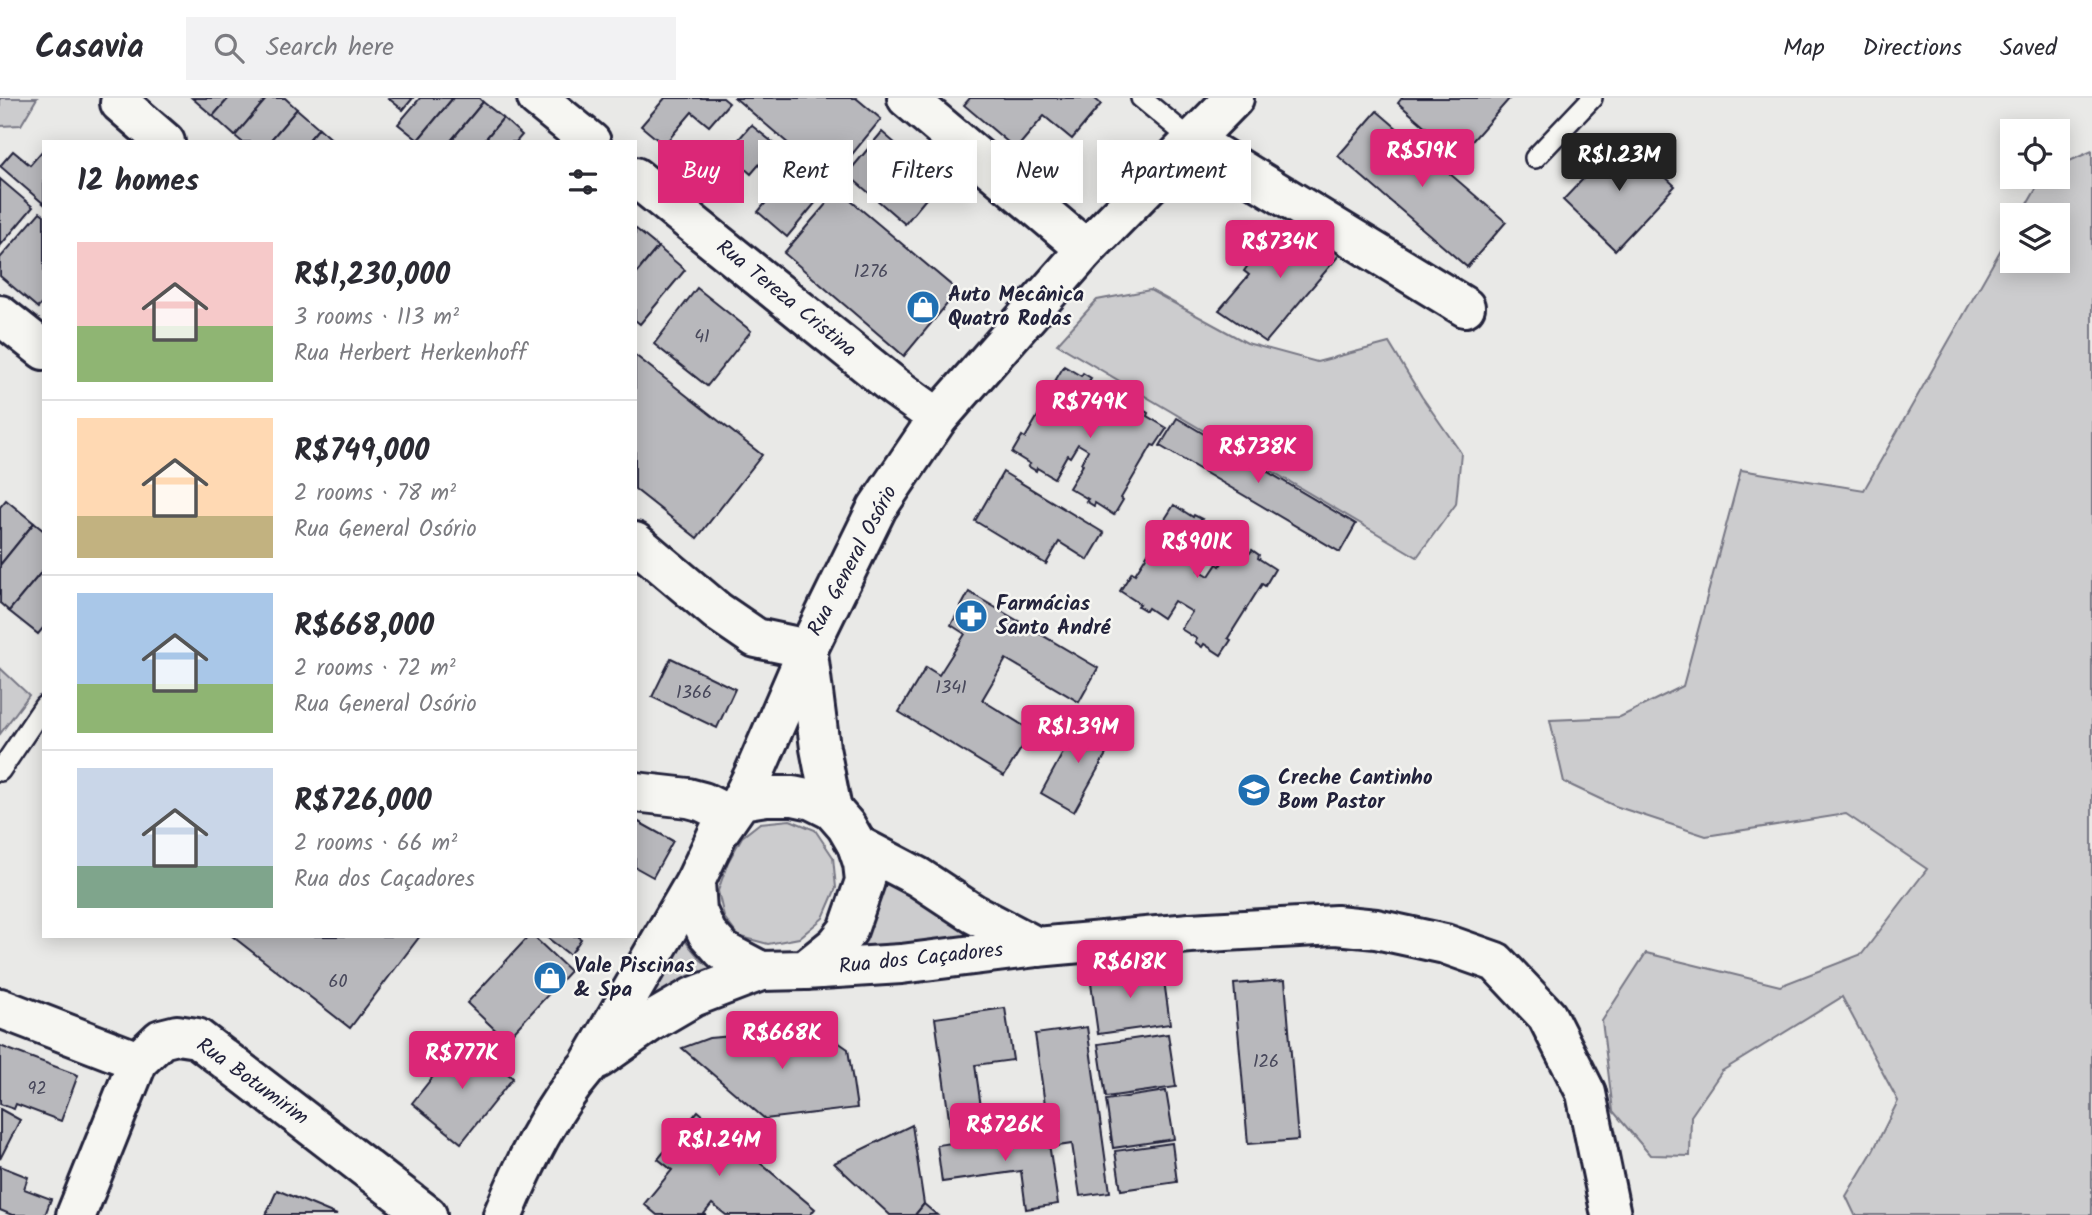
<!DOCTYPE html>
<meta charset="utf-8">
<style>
:root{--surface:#fff;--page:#f2f2f3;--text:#2b2b33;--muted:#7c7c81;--line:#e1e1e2;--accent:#db2777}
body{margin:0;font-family:Kalam,sans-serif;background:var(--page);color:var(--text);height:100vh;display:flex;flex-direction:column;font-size:26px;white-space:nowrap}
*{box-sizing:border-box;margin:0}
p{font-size:23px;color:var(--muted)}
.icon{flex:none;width:38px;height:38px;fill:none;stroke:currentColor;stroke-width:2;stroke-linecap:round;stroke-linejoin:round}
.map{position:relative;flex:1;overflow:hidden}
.details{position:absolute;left:42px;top:42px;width:595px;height:798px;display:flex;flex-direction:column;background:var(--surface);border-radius:0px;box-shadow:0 4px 18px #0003}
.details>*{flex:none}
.hud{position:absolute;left:658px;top:42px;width:665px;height:63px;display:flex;gap:14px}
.buttons{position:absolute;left:2000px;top:21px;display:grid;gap:14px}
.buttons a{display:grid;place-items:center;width:70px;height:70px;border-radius:0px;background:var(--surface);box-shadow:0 4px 18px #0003;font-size:35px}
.price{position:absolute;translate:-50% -60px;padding:0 16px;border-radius:7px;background:var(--accent);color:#fff;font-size:23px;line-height:46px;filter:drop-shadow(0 2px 4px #0008)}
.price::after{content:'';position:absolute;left:50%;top:42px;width:21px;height:16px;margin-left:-10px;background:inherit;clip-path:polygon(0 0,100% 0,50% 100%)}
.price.selected{background:#222;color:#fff}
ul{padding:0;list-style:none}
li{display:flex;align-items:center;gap:21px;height:175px;padding:0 35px}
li+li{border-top:2px solid var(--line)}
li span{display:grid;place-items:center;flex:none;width:196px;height:140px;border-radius:0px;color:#555}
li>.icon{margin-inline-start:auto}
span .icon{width:84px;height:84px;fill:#fffc;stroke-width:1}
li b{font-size:30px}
h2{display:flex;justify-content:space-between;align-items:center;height:84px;padding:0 35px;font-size:30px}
.tag{padding:0 24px;border-radius:0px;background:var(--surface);box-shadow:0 4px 18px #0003;font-size:24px;line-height:63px}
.tag.selected{background:var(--accent);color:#fff}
header{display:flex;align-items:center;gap:42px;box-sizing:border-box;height:98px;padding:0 35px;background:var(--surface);border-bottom:2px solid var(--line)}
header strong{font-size:33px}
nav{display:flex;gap:38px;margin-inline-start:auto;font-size:24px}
.search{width:490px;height:63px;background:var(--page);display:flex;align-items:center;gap:18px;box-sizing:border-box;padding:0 24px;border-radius:0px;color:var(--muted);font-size:26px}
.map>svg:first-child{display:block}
.green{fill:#ccccce;stroke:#777784;stroke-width:2}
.building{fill:#b8b8bc;stroke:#22223b;stroke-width:2}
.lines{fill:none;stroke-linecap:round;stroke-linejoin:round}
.service-casing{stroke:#22223b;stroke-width:24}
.minor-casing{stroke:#22223b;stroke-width:44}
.secondary-casing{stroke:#22223b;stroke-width:44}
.primary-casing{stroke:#22223b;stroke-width:44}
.service{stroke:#f6f6f2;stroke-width:19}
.minor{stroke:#f6f6f2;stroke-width:38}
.secondary{stroke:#f6f6f2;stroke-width:38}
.primary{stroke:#f6f6f2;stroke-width:38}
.labels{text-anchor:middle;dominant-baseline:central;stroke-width:5;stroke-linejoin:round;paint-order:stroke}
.number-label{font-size:18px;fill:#48485b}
.poi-label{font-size:21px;font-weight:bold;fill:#22223b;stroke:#f6f6f2;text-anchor:start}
.street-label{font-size:21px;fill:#22223b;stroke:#f6f6f2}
</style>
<header>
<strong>Casavia</strong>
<div class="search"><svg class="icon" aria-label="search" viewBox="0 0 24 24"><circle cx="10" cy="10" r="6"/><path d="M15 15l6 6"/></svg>Search here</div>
<nav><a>Map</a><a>Directions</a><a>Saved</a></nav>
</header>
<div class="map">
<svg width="2092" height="1117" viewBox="0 0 2092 1117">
<rect width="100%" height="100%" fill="#e9e9e7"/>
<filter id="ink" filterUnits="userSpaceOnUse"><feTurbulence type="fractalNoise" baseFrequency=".0143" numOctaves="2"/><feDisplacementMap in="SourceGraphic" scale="14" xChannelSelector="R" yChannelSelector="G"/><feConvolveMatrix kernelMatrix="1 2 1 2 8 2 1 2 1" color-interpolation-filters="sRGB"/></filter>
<g filter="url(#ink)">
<g class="green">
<path d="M0 0H37L21 27 0 28Z"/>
<path d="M2092 53V1117H1855L1846 1098 1873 1053 1898 1003 1842 899 1722 973 1691 1018 1690 1058 1650 1057 1613 1013 1602 923 1646 855 1780 888 1862 856 1927 771 1846 716 1706 738 1615 708 1564 684 1550 622 1620 619 1683 588 1741 372 1864 392 2012 132V163H2058V117H2021L2043 79H2058V68Z"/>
<path d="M1150 192 1247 245 1317 264 1389 245 1422 299 1461 355 1456 406 1417 459 1057 246 1097 202Z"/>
<path d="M0 570 29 597 0 636Z"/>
<path d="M790 722 815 732 833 759 836 790 823 820 799 840 768 846 738 838 724 819 718 793 728 764 742 739 760 725Z"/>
<path d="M879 769 987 837 854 850C874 821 883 805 879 769Z"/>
<path d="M681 838 701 862 713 871 689 880 643 906Z"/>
</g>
<g class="building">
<path d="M192 0H229L213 18Z"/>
<path d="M229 0H267L235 38 213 18Z"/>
<path d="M267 0H285L297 11 269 44H242L235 38Z"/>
<path d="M388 0H413L403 12Z"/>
<path d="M420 0H453L418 42 398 26Z"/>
<path d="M453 0H479L483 4 450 44H420L418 42Z"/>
<path d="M665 0H723L729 5 709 28 692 14 664 47 641 28Z"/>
<path d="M735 0H856L881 21 831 82Z"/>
<path d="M970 0H1094L1101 6 1072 41 1044 18 1016 51 964 7Z"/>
<path d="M1402 0H1510L1459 58 1398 5Z"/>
<path d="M483 4 503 20 483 44H450Z"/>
<path d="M297 11 319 30 307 44H269Z"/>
<path d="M1377 13 1506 124 1467 169 1338 58Z"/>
<path d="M503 20 522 37 516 44H483Z"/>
<path d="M751 27 776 47 751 76 727 55Z"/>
<path d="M319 30 335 44H307Z"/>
<path d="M882 34 940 84 905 126 847 76Z"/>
<path d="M1623 39 1675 88 1615 152 1563 102Z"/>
<path d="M44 51V106L0 68 13 53 30 67Z"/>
<path d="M787 79 816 104 787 139 758 114Z"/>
<path d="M0 81 33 109 0 148Z"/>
<path d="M838 92 958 193 904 258 784 155Z"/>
<path d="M40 114 44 117V203L38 210 0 178V160Z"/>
<path d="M1295 121 1341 155 1266 244 1219 212 1249 177 1244 173 1251 163 1261 151 1267 155Z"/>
<path d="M635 130 658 149 635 177Z"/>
<path d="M658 149 685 172 640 226 635 222V177Z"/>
<path d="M697 190 751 233 707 288 654 246Z"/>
<path d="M635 257 762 357 697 440 635 391Z"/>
<path d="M1064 268 1081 278 1083 275 1091 280 1089 283 1105 293 1094 311 1112 321 1123 303 1139 313 1140 310 1148 315 1147 318 1167 330 1155 348 1152 347 1121 400 1123 402 1114 417 1095 405 1094 408 1086 403 1088 401 1069 390 1083 367 1081 365 1088 352 1078 346 1070 359 1067 357 1054 380 1037 370 1036 373 1028 368 1030 366 1012 355 1022 338 1025 340 1057 285 1055 283Z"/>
<path d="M1177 320 1356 426 1340 454 1160 348Z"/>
<path d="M1003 374 1104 435 1088 462 1059 444 1046 466 975 423Z"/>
<path d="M6 402 34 425 0 467V409Z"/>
<path d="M1174 407 1193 419 1194 417 1202 421 1200 423 1218 435 1204 458 1207 459 1199 472 1209 478 1217 466 1220 468 1234 445 1250 455 1252 452 1259 457 1258 460 1275 471 1265 488 1262 486 1228 540 1231 542 1221 557 1204 546 1202 549 1195 544 1197 541 1181 531 1192 514 1174 503 1163 520 1148 510 1146 513 1138 508 1140 506 1120 493 1132 474 1135 476 1168 424 1165 421Z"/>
<path d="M34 425 44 433V471L9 513 0 505V467Z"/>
<path d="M44 471V529L38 536 9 513Z"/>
<path d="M969 494 1098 570 1079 604 1006 561 982 602 1032 633 1004 678 899 614 926 569 939 577 965 536 951 527Z"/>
<path d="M671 560 735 591 717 630 652 599Z"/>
<path d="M1082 620 1116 638 1074 714 1041 695Z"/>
<path d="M635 722 673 743 653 779 635 769Z"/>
<path d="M232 838H420L350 930Z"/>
<path d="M529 838H533L570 873 506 942 467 905Z"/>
<path d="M545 838H577L581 841 570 857Z"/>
<path d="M1162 868 1170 926 1098 936 1090 878Z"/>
<path d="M1285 882 1298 1042 1248 1046 1234 886Z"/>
<path d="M1005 910 1013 962 975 967 985 1037 952 1042 935 920Z"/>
<path d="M1087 929 1110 1094 1080 1098 1072 1046 1051 1049 1035 936Z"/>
<path d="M819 931 848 951 857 1010 765 1021 682 950 709 940Z"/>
<path d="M1168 936 1176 989 1106 999 1098 946Z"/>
<path d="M463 941 513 980 461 1045 412 1005Z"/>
<path d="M0 948 78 977 61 1023 16 1006 14 1011 0 1006Z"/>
<path d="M1166 993 1174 1041 1113 1050 1106 1002Z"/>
<path d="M0 1011 20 1022 0 1061Z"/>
<path d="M698 1013 815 1111 810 1117H726L712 1106 704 1116 706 1117H657L644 1106 672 1072 658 1061Z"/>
<path d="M912 1027 924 1106 915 1117H890L834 1065Z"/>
<path d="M1047 1032 1058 1106 1026 1111 1021 1073 942 1084 937 1047Z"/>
<path d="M1172 1045 1177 1084 1121 1092 1115 1053Z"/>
<path d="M0 1068 28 1079 24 1091 51 1101 45 1117H12L0 1112Z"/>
<path d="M277 1092 337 1117H266Z"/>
<path d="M924 1106 937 1117H915Z"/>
</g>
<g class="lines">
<defs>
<g id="service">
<path d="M1141 0 1192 42"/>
<path d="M1535 60 1592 0"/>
<path d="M0 673 44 608"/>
</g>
<g id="minor">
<path d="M537 0 591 44"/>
<path d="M907 0 1086 151"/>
<path d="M120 5 165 44"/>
<path d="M1192 42 1465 209"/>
<path d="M635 79 895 289 938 320"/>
<path d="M0 217 44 252"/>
<path d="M635 444 718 514 756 540 808 551"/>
<path d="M635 694 688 700 703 704 729 717"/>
<path d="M0 910 138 963"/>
<path d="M76 1117 138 963 161 941 177 937 197 940 427 1117"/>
</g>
<g id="secondary">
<path d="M857 747 918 779 974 816 1037 849"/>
<path d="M805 872 901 866 1037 849 1190 835 1336 827 1376 831 1445 846 1496 864 1547 918 1586 995 1611 1117"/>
</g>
<g id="primary">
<path d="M808 555 820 650 832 712"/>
<path d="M741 702 766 698H793L812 702 832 712 846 728 857 747 863 765 865 783 848 832 836 847 805 872 761 873 723 853 707 835 697 813 695 784 718 735 741 702 754 676 808 551 877 410 938 320 1086 151 1234 0"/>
<path d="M598 961 652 923 693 899 761 873"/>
<path d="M503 1117C525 1064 550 1012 588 968L695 784"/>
</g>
</defs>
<use href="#service" class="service-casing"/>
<use href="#minor" class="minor-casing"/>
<use href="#secondary" class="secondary-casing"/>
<use href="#primary" class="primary-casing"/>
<use href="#service" class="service"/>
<use href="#minor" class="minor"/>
<use href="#secondary" class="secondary"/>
<use href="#primary" class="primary"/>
</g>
</g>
<defs>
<symbol id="shop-disc" viewBox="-11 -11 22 22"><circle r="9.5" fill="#1f6fb2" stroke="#f6f6f2"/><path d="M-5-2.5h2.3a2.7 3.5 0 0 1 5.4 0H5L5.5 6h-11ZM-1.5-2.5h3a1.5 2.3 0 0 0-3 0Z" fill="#fff"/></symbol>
<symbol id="pharmacy-disc" viewBox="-11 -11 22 22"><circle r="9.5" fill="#1f6fb2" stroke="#f6f6f2"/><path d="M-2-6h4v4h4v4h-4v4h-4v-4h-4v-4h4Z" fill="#fff"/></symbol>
<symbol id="school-disc" viewBox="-11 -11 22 22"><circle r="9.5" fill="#1f6fb2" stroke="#f6f6f2"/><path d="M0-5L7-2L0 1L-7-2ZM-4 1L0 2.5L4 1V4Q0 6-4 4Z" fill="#fff"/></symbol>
</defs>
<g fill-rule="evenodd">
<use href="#shop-disc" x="904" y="190" width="38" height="38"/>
<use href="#pharmacy-disc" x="952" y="499" width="38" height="38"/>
<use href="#school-disc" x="1235" y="673" width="38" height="38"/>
<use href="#shop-disc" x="531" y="861" width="38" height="38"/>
</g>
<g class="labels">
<g class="number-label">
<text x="871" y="174">1276</text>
<text x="702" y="239">41</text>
<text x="951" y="590">1341</text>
<text x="694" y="595">1366</text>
<text x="338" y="884">60</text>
<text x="1266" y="964">126</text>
<text x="37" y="991">92</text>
</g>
<g class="poi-label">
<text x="948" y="197">Auto Mecânica<tspan x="948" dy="24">Quatro Rodas</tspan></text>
<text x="996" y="506">Farmácias<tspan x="996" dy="24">Santo André</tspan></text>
<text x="1278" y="680">Creche Cantinho<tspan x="1278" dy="24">Bom Pastor</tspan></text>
<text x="574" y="868">Vale Piscinas<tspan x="574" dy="24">&amp; Spa</tspan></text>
</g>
<g class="street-label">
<text transform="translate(786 201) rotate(39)">Rua Tereza Cristina</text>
<text transform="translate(853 463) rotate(-62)">Rua General Osório</text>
<text transform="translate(921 861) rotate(-6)">Rua dos Caçadores</text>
<text transform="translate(252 984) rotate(36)">Rua Botumirim</text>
</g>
</g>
</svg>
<div class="buttons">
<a><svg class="icon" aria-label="locate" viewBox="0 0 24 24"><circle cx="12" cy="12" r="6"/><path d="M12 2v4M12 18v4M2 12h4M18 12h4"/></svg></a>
<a><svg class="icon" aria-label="layers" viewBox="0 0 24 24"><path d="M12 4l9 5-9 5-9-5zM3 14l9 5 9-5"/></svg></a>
</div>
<b class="price" style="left:1422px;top:91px">R$519K</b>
<b class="price selected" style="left:1619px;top:95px">R$1.23M</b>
<b class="price" style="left:1280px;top:182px">R$734K</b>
<b class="price" style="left:1090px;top:342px">R$749K</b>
<b class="price" style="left:1258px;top:387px">R$738K</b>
<b class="price" style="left:1197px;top:482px">R$901K</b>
<b class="price" style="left:1078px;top:667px">R$1.39M</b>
<b class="price" style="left:1130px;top:902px">R$618K</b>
<b class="price" style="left:782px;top:973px">R$668K</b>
<b class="price" style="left:462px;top:993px">R$777K</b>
<b class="price" style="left:1005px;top:1065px">R$726K</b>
<b class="price" style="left:719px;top:1080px">R$1.24M</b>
<div class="hud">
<a class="tag selected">Buy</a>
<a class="tag">Rent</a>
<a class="tag">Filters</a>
<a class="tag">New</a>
<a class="tag">Apartment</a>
</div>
<section class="details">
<h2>12 homes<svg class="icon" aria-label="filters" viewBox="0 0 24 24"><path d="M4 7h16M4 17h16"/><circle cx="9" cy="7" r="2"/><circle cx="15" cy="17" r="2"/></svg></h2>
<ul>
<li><span style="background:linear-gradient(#f6c9c9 60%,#8fb573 0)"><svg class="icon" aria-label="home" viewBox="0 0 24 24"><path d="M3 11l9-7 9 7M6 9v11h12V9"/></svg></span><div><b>R$1,230,000</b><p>3 rooms · 113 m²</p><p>Rua Herbert Herkenhoff</p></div></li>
<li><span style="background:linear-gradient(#ffd9b3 70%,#c2b280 0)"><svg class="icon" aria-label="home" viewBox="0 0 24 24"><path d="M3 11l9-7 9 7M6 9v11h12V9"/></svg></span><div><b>R$749,000</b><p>2 rooms · 78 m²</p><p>Rua General Osório</p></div></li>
<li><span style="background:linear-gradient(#a9c7e8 65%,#8fb573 0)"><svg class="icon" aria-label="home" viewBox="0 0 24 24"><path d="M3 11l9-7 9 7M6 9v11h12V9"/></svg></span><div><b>R$668,000</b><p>2 rooms · 72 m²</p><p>Rua General Osório</p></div></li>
<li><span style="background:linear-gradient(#c9d6e8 70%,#7fa58c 0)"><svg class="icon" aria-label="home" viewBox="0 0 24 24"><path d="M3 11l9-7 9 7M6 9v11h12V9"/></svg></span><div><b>R$726,000</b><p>2 rooms · 66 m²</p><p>Rua dos Caçadores</p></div></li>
</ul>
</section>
</div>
